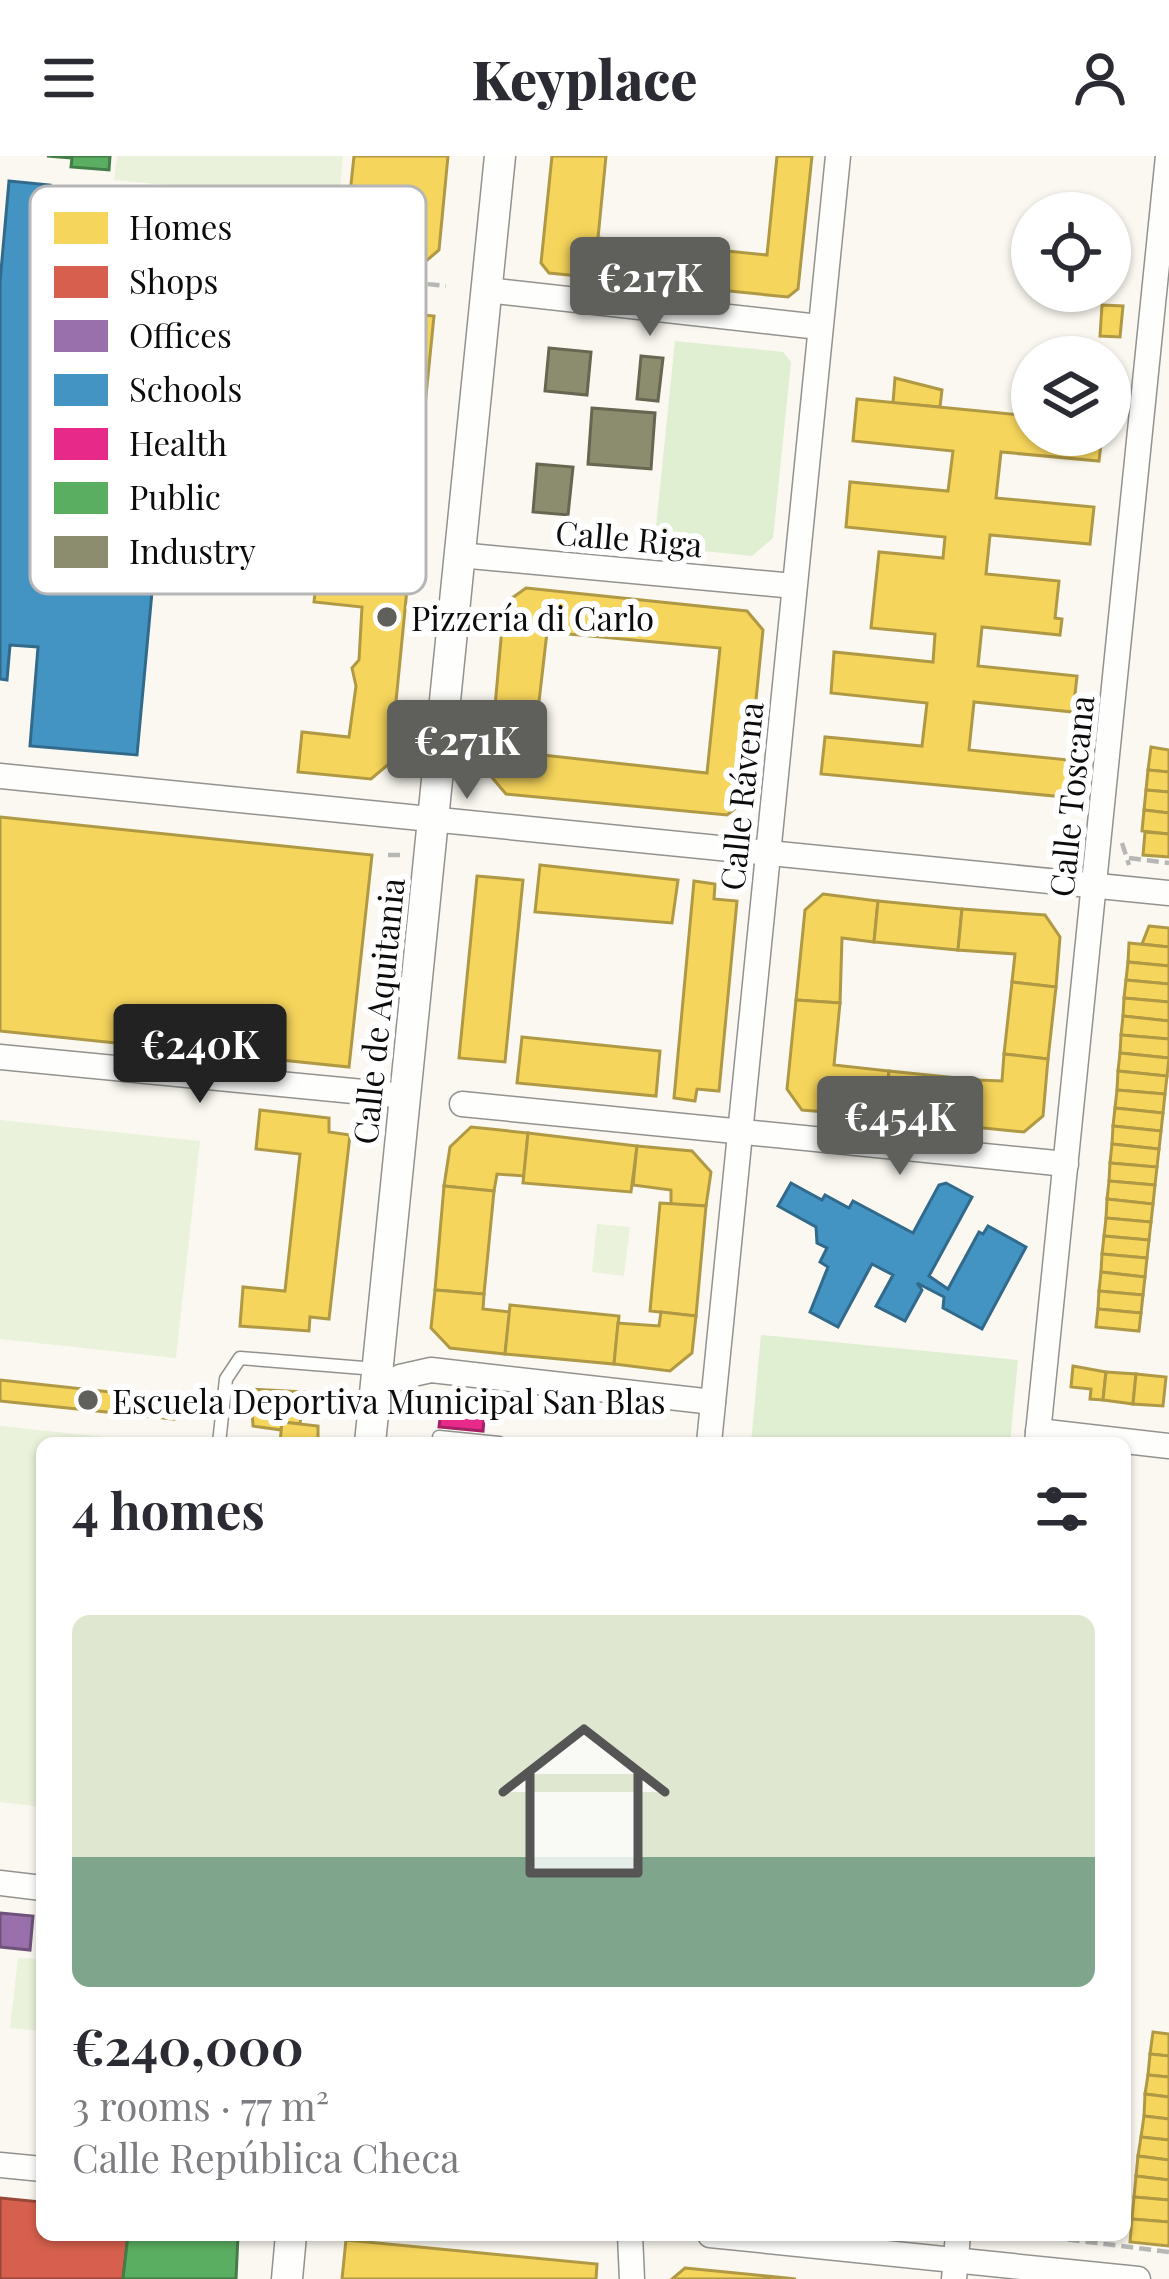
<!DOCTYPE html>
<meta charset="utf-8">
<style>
:root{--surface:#fff;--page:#f7f7f7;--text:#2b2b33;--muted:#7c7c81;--line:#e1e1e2;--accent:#5f5f5c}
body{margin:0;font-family:"Playfair Display",serif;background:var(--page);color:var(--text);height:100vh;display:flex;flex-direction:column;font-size:45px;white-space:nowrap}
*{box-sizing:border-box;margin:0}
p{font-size:39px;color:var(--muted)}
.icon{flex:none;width:66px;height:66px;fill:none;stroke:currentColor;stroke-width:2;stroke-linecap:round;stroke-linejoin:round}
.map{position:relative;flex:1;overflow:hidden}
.drawer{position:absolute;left:36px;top:1281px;width:1095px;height:804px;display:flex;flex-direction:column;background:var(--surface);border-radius:18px;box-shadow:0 3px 9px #0004}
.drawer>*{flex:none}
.buttons{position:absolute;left:1011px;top:36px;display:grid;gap:24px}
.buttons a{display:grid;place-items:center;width:120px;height:120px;border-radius:50%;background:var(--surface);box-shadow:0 3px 9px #0004;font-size:60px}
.price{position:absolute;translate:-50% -102px;padding:0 27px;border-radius:12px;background:var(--accent);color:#fff;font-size:39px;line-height:78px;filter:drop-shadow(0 3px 6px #0008)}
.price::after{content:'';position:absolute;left:50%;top:72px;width:36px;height:27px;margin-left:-18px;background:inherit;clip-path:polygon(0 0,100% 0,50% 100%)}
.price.current{background:#222;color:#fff}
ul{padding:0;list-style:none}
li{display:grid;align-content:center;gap:24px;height:636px;padding:0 36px}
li+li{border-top:3px solid var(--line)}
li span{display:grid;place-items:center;height:372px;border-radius:18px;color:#555}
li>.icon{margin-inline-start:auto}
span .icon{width:216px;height:216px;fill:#fffc;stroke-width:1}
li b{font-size:51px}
h2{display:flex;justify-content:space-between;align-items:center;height:144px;padding:0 36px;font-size:51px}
header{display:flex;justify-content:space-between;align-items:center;height:156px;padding:0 36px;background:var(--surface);font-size:54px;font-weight:800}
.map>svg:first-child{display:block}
.green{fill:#e0eed2}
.pitch{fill:#eaf2db}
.homes{fill:#f6d55c;stroke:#b09944;stroke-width:3;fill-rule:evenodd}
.shops{fill:#d6604d;stroke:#99473a;stroke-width:3}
.offices{fill:#9970ab;stroke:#6f527b;stroke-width:3}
.schools{fill:#4393c3;stroke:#326a8c;stroke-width:3}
.health{fill:#e7298a;stroke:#a52064;stroke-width:3}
.public{fill:#5aae61;stroke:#437d48;stroke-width:3}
.industry{fill:#8c8c6e;stroke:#666651;stroke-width:3}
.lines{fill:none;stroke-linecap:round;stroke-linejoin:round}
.service-casing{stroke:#93928f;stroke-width:15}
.minor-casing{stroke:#93928f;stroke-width:27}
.tertiary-casing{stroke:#93928f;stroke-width:33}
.path{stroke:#b7b7b5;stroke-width:4.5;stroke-dasharray:12 6;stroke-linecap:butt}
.service{stroke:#fefefd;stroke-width:12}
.minor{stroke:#fefefd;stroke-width:24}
.tertiary{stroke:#fefefd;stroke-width:30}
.poi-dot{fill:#5f5f5c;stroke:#fff;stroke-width:4.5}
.labels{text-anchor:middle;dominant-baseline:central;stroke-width:12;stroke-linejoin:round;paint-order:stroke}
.street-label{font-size:33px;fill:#0c0c0c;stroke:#fff}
.poi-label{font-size:33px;fill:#0c0c0c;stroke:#fff;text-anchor:start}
.key{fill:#fff;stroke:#b6b6b6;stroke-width:3}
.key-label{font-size:33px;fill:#0c0c0c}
</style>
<header><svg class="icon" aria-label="menu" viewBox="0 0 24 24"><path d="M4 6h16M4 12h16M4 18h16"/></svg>Keyplace<svg class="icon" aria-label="person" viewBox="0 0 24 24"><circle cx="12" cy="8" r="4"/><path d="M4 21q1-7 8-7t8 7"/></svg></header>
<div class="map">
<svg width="1169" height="2123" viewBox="0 0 1169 2123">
<rect width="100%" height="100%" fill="#faf8f0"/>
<g class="green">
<path d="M675 185 783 196 791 206 773 382 752 400 654 390Z"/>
<path d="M761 1179 1018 1204 1010 1287H751Z"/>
</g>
<g class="pitch">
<path d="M117 0H343L339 45 114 24Z"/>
<path d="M0 964 200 985 176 1202 0 1183Z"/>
<path d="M597 1068 630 1071 624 1120 592 1116Z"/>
<path d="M0 1270 162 1287H42V1651L0 1646Z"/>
<path d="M18 1802 42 1803V1875L10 1872Z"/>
</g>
<g class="homes">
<path d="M354 0H448L439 94 419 111 343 104Z"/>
<path d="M552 0H606L598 82 767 99 777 0H812L798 133 788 141 549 117 541 107Z"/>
<path d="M1102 149 1123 150 1120 181 1100 180Z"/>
<path d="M345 151 434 160 413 369 307 358 308 345 325 347 328 318 380 326 383 295 378 281 392 195 341 193Z"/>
<path d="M895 222 942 234 940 251 893 247Z"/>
<path d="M857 243 1032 260V279H1102L1099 305 1001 296 996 342 1094 351 1090 388 990 379 986 418 1059 425 1055 462 1062 463 1060 479 982 471 978 510 1077 520 1073 556 974 546 969 594 1069 604 1065 641 821 618 825 581 922 590 927 547 831 537 834 496 933 506 935 478 871 472 879 396 943 402 945 381 846 371 850 326 948 335 953 295 853 285Z"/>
<path d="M318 408 391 415 407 433 390 607 371 623 298 616 302 576 349 581 356 530 352 512 359 504 362 451 314 446Z"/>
<path d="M526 432 747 455 763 474 746 644 727 659 506 638 489 618 501 483 505 447ZM547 476 720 492 707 617 533 598Z"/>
<path d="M1151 591 1169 594V616L1148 614Z"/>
<path d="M1148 614 1169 616V636L1146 634Z"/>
<path d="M1146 634 1169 636V657L1144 654Z"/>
<path d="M1144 654 1169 657V678L1142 675Z"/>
<path d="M0 661 372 699 349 911 0 875Z"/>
<path d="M1145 676 1169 678V701L1143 699Z"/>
<path d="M540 709 678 724 672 767 535 756Z"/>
<path d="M477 720 523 724 505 906 459 902Z"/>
<path d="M694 725 715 728 714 743 737 745 719 935 697 933 695 945 674 942Z"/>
<path d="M823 738 878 745 874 786 842 782 840 847 796 844 805 754Z"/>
<path d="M878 745 962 753 958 794 874 786Z"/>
<path d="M962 753 1045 759 1060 781 1056 831 1012 826 1015 798 958 794Z"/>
<path d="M1149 770 1169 772V791L1142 788Z"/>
<path d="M1129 787 1169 791V810L1128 806Z"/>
<path d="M1128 806 1169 810V828L1126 824Z"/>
<path d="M1126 824 1169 828V846L1124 842Z"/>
<path d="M1012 826 1056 831 1048 903 1004 898Z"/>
<path d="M1124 842 1169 846V865L1123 860Z"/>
<path d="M796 844 840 847 834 909 889 915 884 961 802 954 787 933Z"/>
<path d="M1123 860 1169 865V883L1121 879Z"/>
<path d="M1121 879 1169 883V902L1120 897Z"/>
<path d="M522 881 660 895 656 940 517 927Z"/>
<path d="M1120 897 1169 902 1167 920 1118 915Z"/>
<path d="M1004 898 1048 903 1043 960 1024 976 973 971 978 924 1002 925Z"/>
<path d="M889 915 978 924 973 971 884 961Z"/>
<path d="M1118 915 1167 920 1165 938 1117 934Z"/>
<path d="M1117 934 1165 938 1163 957 1115 952Z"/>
<path d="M1115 952 1163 957 1161 975 1113 970Z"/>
<path d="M260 954 329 962V976L350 979 329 1163 310 1161 309 1175 240 1170 243 1131 285 1135 300 998 256 993Z"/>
<path d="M1113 970 1161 975 1159 993 1112 988Z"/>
<path d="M471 971 528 977 524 1020 497 1018 494 1035 444 1030 450 991Z"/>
<path d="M528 977 637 990 631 1036 523 1027Z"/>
<path d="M1112 988 1159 993 1157 1011 1110 1007Z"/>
<path d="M637 990 692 995 711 1016 706 1050 671 1048V1034L633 1029Z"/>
<path d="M1110 1007 1157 1011 1155 1029 1109 1025Z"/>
<path d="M1109 1025 1155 1029 1153 1048 1107 1043Z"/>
<path d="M444 1030 494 1035 484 1138 435 1134Z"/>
<path d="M1107 1043 1153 1048 1151 1066 1106 1062Z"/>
<path d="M660 1047 706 1050 696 1160 650 1155Z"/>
<path d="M1106 1062 1151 1066 1149 1084 1104 1080Z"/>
<path d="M1104 1080 1149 1084 1147 1102 1102 1098Z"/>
<path d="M1102 1098 1147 1102 1145 1121 1101 1116Z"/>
<path d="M1101 1116 1145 1121 1143 1139 1099 1135Z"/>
<path d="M435 1134 484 1138 483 1153 510 1156 505 1198 450 1192 431 1172Z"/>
<path d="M1099 1135 1143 1139 1141 1157 1098 1153Z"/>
<path d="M510 1149 619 1160 614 1208 505 1198Z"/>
<path d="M1098 1153 1141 1157 1139 1175 1096 1171Z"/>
<path d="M661 1156 696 1160 692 1197 670 1215 614 1208 618 1167 659 1170Z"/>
<path d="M1073 1210 1106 1216 1103 1244 1090 1243 1091 1233 1071 1231Z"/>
<path d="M1106 1216 1136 1218 1133 1248 1103 1244Z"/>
<path d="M1136 1218 1166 1221 1163 1250 1133 1248Z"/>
<path d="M0 1224 176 1243 174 1263 0 1245Z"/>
<path d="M251 1233 304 1236 300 1268 282 1266 281 1274 253 1270Z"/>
<path d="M282 1266 318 1270V1282L280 1287Z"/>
<path d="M1153 1876 1169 1878V1900L1150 1898Z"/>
<path d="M1150 1898 1169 1900V1921L1148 1919Z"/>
<path d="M1148 1919 1169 1921V1941L1145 1938Z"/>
<path d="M1145 1938 1169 1941V1963L1144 1960Z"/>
<path d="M1144 1960 1169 1963V1984L1141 1981Z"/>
<path d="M1141 1981 1169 1984V2004L1138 2000Z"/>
<path d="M1138 2000 1169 2004V2024L1136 2020Z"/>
<path d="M1136 2020 1169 2024V2044L1134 2041Z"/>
<path d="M1134 2041 1169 2044V2066L1132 2063Z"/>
<path d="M1132 2063 1169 2066V2090L1130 2086Z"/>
<path d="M346 2084 597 2108 596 2123H342Z"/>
<path d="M685 2112 796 2123H672Z"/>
</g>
<path class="shops" d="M0 2042 42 2046V2079H128L123 2123H0Z"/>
<path class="offices" d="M0 1757 33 1760 30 1794 0 1791Z"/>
<g class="schools">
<path d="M9 25 50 29 31 244 98 250 117 35 155 38 132 302 146 303 145 314 180 317 198 115 247 119 224 371 194 368V350L177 351 170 427 153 425 137 599 30 590 38 491 10 489 7 524 0 523V126Z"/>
<path d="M791 1027 822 1044 825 1039 849 1052 853 1045 913 1077 939 1029 946 1027 972 1041 929 1120 948 1133 979 1076 983 1078 988 1070 1026 1091 982 1173 943 1152 944 1141 917 1127 922 1134 905 1165 876 1150 893 1119 872 1108 838 1171 810 1156 828 1111 820 1106 827 1092 817 1087 816 1071 778 1050Z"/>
</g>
<path class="health" d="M442 1247 485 1251 483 1275 439 1271Z"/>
<g class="public">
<path d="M47 0H110L109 14 71 11 72 2Z"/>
<path d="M128 2079H238L236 2123H123Z"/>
</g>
<g class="industry">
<path d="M549 192 591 196 587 239 545 235Z"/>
<path d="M641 200 663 202 658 245 637 243Z"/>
<path d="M592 252 655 257 651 313 588 308Z"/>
<path d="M537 308 573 311 568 359 533 356Z"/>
</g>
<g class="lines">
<defs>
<g id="service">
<path d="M439 1281 499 1287"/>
<path d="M219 1287 226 1223 240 1202 376 1213"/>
</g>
<g id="minor">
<path d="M487 134 819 171"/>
<path d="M459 399 794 430"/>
<path d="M0 620 1169 737"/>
<path d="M0 901 405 940"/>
<path d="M462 948 1066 1008"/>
<path d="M374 1235 400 1221 431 1214 713 1246"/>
<path d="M1038 1275 1169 1290"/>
<path d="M709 1287 838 0"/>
<path d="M1037 1287 1168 0"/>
<path d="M0 1727 42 1732"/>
<path d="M0 2009 42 2013"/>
<path d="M630 2079 632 2123"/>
<path d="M710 2079 1138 2123"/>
<path d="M954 2123 958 2079"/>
</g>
<g id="tertiary">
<path d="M370 1287 500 0"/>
<path d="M287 2123 291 2079"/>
</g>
</defs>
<use href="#service" class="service-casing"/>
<use href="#minor" class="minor-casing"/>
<use href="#tertiary" class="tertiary-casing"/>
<g class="path">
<path d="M338 119 446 130"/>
<path d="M317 386 420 395"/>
<path d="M1122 687 1129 709"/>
<path d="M388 699H403"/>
<path d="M1129 702 1169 707"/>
<path d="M1064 705 1075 685"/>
<path d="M1032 2079 1169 2096"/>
</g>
<use href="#service" class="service"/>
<use href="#minor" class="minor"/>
<use href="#tertiary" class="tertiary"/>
</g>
<g class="poi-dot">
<circle cx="387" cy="461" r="12"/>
<circle cx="88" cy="1244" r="12"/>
</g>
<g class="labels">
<g class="street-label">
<text transform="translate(629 381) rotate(5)">Calle Riga</text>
<text transform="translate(740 640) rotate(-84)">Calle Rávena</text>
<text transform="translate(1070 640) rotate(-84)">Calle Toscana</text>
<text transform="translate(377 855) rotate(-84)">Calle de Aquitania</text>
</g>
<g class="poi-label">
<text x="411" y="461">Pizzería di Carlo</text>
<text x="112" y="1244">Escuela Deportiva Municipal San Blas</text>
</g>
</g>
<rect x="30" y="30" width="396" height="408" rx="18" class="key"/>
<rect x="54" y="56" width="54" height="32" fill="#f6d55c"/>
<rect x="54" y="110" width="54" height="32" fill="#d6604d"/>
<rect x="54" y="164" width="54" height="32" fill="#9970ab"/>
<rect x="54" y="218" width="54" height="32" fill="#4393c3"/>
<rect x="54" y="272" width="54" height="32" fill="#e7298a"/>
<rect x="54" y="326" width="54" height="32" fill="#5aae61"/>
<rect x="54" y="380" width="54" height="32" fill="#8c8c6e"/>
<g class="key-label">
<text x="129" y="84">Homes</text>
<text x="129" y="138">Shops</text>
<text x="129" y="192">Offices</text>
<text x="129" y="246">Schools</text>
<text x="129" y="300">Health</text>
<text x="129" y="354">Public</text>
<text x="129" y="408">Industry</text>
</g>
</svg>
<div class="buttons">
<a><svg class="icon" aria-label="locate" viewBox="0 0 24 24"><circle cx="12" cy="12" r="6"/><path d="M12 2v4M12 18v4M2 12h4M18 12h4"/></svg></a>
<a><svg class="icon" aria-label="layers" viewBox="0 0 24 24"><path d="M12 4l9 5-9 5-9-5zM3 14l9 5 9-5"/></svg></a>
</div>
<b class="price" style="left:650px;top:183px">€217K</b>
<b class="price" style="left:467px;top:646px">€271K</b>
<b class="price current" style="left:200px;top:950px">€240K</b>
<b class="price" style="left:900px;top:1022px">€454K</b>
<section class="drawer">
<h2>4 homes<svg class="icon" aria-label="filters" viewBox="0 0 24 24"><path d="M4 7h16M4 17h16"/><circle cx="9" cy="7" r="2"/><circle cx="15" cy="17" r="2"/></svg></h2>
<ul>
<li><span style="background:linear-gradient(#dfe7d0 65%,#7fa58c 0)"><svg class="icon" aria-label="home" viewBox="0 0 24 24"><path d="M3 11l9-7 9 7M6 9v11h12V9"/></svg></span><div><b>€240,000</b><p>3 rooms · 77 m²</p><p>Calle República Checa</p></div></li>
</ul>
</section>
</div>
